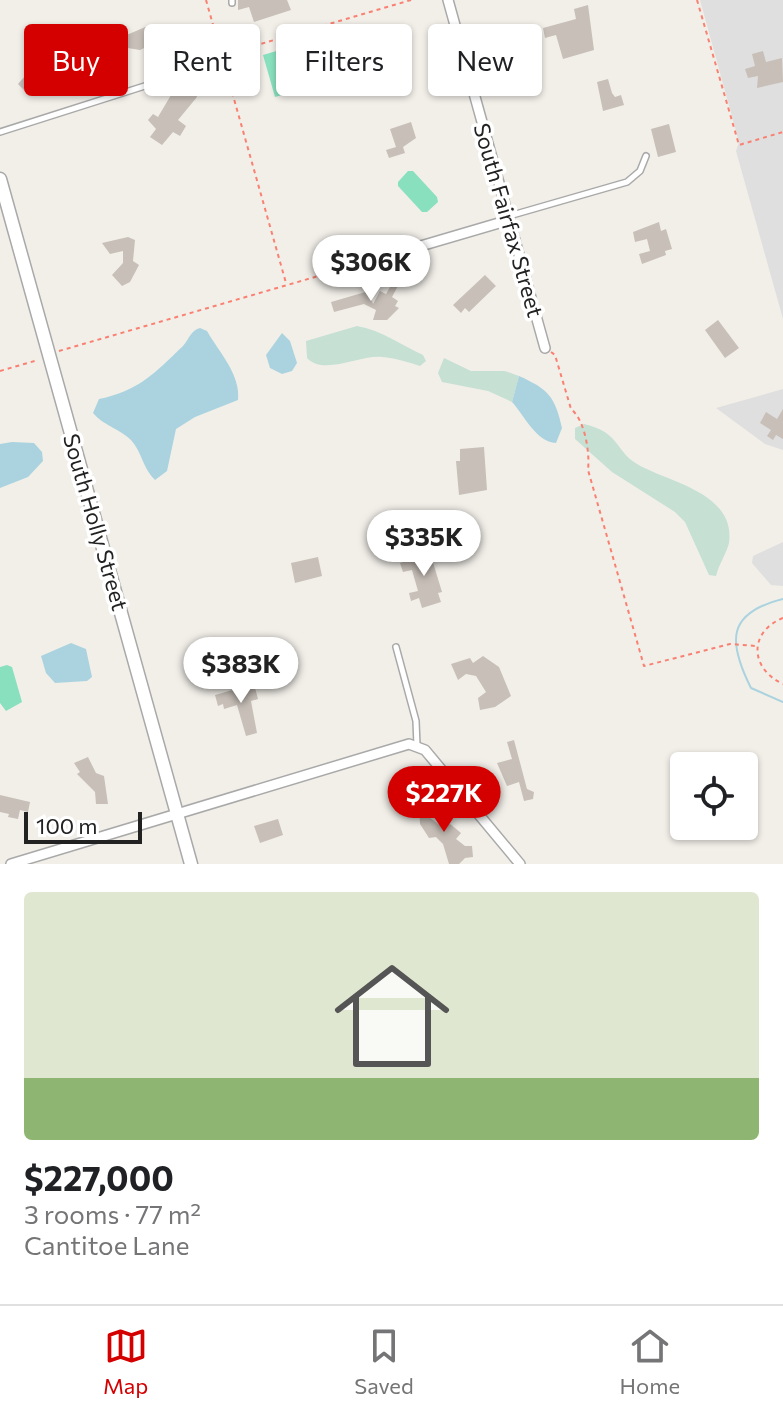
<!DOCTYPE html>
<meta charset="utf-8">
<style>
:root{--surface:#fff;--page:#f6f6f6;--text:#202124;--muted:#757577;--line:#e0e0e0;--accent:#d40000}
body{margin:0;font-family:Commissioner,sans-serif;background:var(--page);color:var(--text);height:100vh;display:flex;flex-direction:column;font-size:30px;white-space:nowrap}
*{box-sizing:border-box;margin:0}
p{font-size:26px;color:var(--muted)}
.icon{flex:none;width:44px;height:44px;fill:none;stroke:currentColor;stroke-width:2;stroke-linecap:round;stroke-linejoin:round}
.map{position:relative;height:864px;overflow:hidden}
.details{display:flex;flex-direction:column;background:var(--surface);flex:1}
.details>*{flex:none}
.banner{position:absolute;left:24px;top:24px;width:736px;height:72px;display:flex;gap:16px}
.tools{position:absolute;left:670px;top:752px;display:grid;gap:16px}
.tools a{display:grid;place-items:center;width:88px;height:88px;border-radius:8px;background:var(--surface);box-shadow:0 2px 6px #0004;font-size:40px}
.scale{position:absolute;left:24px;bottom:20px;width:118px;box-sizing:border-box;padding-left:8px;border:4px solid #222;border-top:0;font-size:22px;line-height:28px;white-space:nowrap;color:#222;-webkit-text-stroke:6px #fff;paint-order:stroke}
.price{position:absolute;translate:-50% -68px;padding:0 18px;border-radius:28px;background:#fff;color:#222;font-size:26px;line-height:52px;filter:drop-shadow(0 2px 4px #0008)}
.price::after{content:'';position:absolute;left:50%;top:48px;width:24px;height:18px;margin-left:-12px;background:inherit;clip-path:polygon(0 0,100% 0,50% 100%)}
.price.selected{background:var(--accent);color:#fff}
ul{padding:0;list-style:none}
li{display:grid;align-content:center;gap:16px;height:424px;padding:0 24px}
li span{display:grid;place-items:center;height:248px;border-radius:8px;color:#555}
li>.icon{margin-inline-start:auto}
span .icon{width:144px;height:144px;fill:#fffc;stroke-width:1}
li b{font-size:34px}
.chip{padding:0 28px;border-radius:8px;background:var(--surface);box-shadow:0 2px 6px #0004;font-size:28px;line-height:72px}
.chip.selected{background:var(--accent);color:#fff}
.dock{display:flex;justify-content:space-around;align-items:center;height:112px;border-top:2px solid var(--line);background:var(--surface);font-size:22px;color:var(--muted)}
.dock a{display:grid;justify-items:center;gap:4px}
.dock .selected{color:var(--accent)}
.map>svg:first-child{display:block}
.residential{fill:#e0dfdf}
.wetland{fill:#c6e0d4}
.pitch{fill:#88e0be}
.water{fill:#aad3df}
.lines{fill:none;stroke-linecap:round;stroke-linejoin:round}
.stream{stroke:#aad3df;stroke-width:2}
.building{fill:#c7bfb8}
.service-casing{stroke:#a9a9a9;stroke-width:8}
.minor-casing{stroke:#a9a9a9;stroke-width:12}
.tertiary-casing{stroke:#a9a9a9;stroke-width:15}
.path{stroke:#fa8072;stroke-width:2;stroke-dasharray:4 4;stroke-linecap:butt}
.service{stroke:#fff;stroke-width:5}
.minor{stroke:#fff;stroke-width:9}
.tertiary{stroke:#fff;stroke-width:12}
.labels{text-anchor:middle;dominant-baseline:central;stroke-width:7;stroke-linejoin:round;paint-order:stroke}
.street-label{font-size:22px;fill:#222;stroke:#fff}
</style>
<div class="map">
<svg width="783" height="864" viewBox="0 0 783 864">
<rect width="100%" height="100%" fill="#f2efe9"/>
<g class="residential">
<path d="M700 0H783V319L736 151 739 142Z"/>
<path d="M783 389V450L765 444 716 408Z"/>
<path d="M783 542V586L771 585 752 563 753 556Z"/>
</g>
<g class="wetland">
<path d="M357 326C381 330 401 345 423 355L426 361 420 366C408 362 395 358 382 357 359 355 324 376 307 358L306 341Z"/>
<path d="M444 358 471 371H505L519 376 512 402 488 391 442 382 438 373Z"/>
<path d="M584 424C621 433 614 450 637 464 667 482 736 492 729 543 727 552 719 564 716 576L709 575 685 522 675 512 612 472 575 439V428Z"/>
</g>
<g class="pitch">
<path d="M283 49 296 91 275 97 263 55Z"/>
<path d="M408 171H413L437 197 438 202 427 212H422L398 186V182Z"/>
<path d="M7 665 12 667 22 702 6 711 0 703V667Z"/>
</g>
<g class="water">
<path d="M200 328 207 331C219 352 241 375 238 400L195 417 176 429 167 471 155 480C143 469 142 452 131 440 120 429 104 426 93 413L99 399C138 391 154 374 183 346 190 338 190 331 200 328Z"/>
<path d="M282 333 290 341 297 363 292 371 282 374 270 368 266 355Z"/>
<path d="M519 376C548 389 555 396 562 428L556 443C536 442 524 415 512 402Z"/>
<path d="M12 442 34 443 42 452 43 461 28 477 0 488V444Z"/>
<path d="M71 643 86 649 92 677 87 681 55 683 46 673 41 656Z"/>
</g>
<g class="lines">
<path class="stream" d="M783 599C726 613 728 642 751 688L783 702"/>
</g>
<g class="building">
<path d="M238 0H287L291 10 254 22 249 7 238 10Z"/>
<path d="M588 5 594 50 563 59 556 35 545 38 543 28 576 19 574 9Z"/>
<path d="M150 25 159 40 157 42 140 50 115 46 119 33 129 34Z"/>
<path d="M34 43 50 47 52 54 56 53 57 76 48 80V84H41V74L25 91 18 84 33 67 28 49Z"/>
<path d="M763 51 766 62 782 58 783 82 757 88 758 76 748 78 745 69 755 66 752 54Z"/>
<path d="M608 79 612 93 615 97 621 95 624 105 603 111 597 82Z"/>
<path d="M194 86 197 97 178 120 186 126 180 136 173 132 162 145 150 137 156 129 148 120 153 114 158 117 174 90Z"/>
<path d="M411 122 416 138 403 147 405 153 389 158 386 150 396 147 390 129Z"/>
<path d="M669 124 676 152 658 157 651 129Z"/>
<path d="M659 222 661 231 666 229 672 249 665 251 666 255 642 264 639 254 650 251 647 239 635 242 633 232Z"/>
<path d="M128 237 135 240 133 261 139 265 130 282 122 286 112 275 123 263V251L110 254 102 243Z"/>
<path d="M485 275 496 286 469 312 465 308 461 313 453 305Z"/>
<path d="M399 284 392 297 398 301 395 306 399 308 387 320H373L376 310 364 304 334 312 331 302 369 291 373 304 380 291 386 294 390 287Z"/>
<path d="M718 320 739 348 725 358 705 330Z"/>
<path d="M783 409V439L776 435 773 440 767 436 771 430 760 423 766 412 777 419Z"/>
<path d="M484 447 487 490 459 495 456 461H460V449Z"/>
<path d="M423 546 426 558 431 556 442 592 438 593 441 602 422 608 419 598 411 601 409 593 418 591 412 570 403 572 400 563 415 558 412 549Z"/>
<path d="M318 557 322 576 295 583 291 563Z"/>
<path d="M483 656 499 667 511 696 495 707 480 710 478 698 486 692 476 676 466 674 458 680 451 664 470 658 473 663Z"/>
<path d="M254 684 258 699 251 701 257 733 246 736 237 705 224 709 223 704 218 706 215 695Z"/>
<path d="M514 740 527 789 534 792 533 799 524 801 519 782 507 786 497 763 512 759 507 742Z"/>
<path d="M88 757 96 773 104 776 108 804H96L95 792 77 774 80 772 74 763Z"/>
<path d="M428 793 436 802 425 814 442 827 450 824 455 828 461 833 456 839 465 846H472L473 857 465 858 459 864H449L443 844 436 837 429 838 420 824 419 805Z"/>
<path d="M0 795 30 802 28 812 20 810 18 819 8 817 9 814 0 812Z"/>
<path d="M278 819 283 835 260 843 254 826Z"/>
</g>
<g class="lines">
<defs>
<g id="service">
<path d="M232 0V3"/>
<path d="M0 132 151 84 196 80"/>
<path d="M509 216 627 182 640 171 646 156"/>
<path d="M396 647 416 721 417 746"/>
</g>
<g id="minor">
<path d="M448 0 545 348"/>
<path d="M407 250 509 220"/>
<path d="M11 864 409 744 425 750 520 864"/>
</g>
<path id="tertiary" d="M0 179 191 864"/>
</defs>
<use href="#service" class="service-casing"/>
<use href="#minor" class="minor-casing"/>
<use href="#tertiary" class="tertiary-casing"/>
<g class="path">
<path d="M206 0 286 283"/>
<path d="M697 0 739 145 783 132"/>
<path d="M223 55 411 0"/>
<path d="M59 351 398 253"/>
<path d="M551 352 555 355 571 409C585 420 590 453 588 470L644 666 730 644 756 646"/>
<path d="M0 371 38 360"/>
<path d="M783 618C748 632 750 669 783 684"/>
</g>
<use href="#service" class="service"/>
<use href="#minor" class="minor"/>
<use href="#tertiary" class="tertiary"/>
</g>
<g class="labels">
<g class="street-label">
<text transform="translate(509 220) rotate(74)">South Fairfax Street</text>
<text transform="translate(96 522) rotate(74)">South Holly Street</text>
</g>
</g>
</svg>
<div class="tools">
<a><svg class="icon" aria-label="locate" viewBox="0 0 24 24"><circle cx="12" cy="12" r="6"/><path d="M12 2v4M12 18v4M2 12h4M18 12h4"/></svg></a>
</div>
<div class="scale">100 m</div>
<b class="price" style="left:371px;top:303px">$306K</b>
<b class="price" style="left:424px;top:578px">$335K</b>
<b class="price" style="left:241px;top:705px">$383K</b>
<b class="price selected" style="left:444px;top:834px">$227K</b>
<div class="banner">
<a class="chip selected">Buy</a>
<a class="chip">Rent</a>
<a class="chip">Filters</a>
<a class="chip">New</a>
</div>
</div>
<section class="details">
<ul>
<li><span style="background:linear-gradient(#dfe7d0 75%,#8fb573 0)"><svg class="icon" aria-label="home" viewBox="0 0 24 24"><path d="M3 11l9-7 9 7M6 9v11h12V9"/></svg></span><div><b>$227,000</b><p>3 rooms · 77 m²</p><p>Cantitoe Lane</p></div></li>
</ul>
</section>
<nav class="dock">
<a class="selected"><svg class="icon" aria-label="map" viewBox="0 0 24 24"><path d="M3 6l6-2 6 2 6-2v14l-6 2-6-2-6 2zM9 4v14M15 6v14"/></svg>Map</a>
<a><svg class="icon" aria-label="saved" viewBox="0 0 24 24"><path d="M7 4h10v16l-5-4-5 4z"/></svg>Saved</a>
<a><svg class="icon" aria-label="home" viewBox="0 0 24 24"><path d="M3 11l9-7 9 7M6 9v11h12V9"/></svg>Home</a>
</nav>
